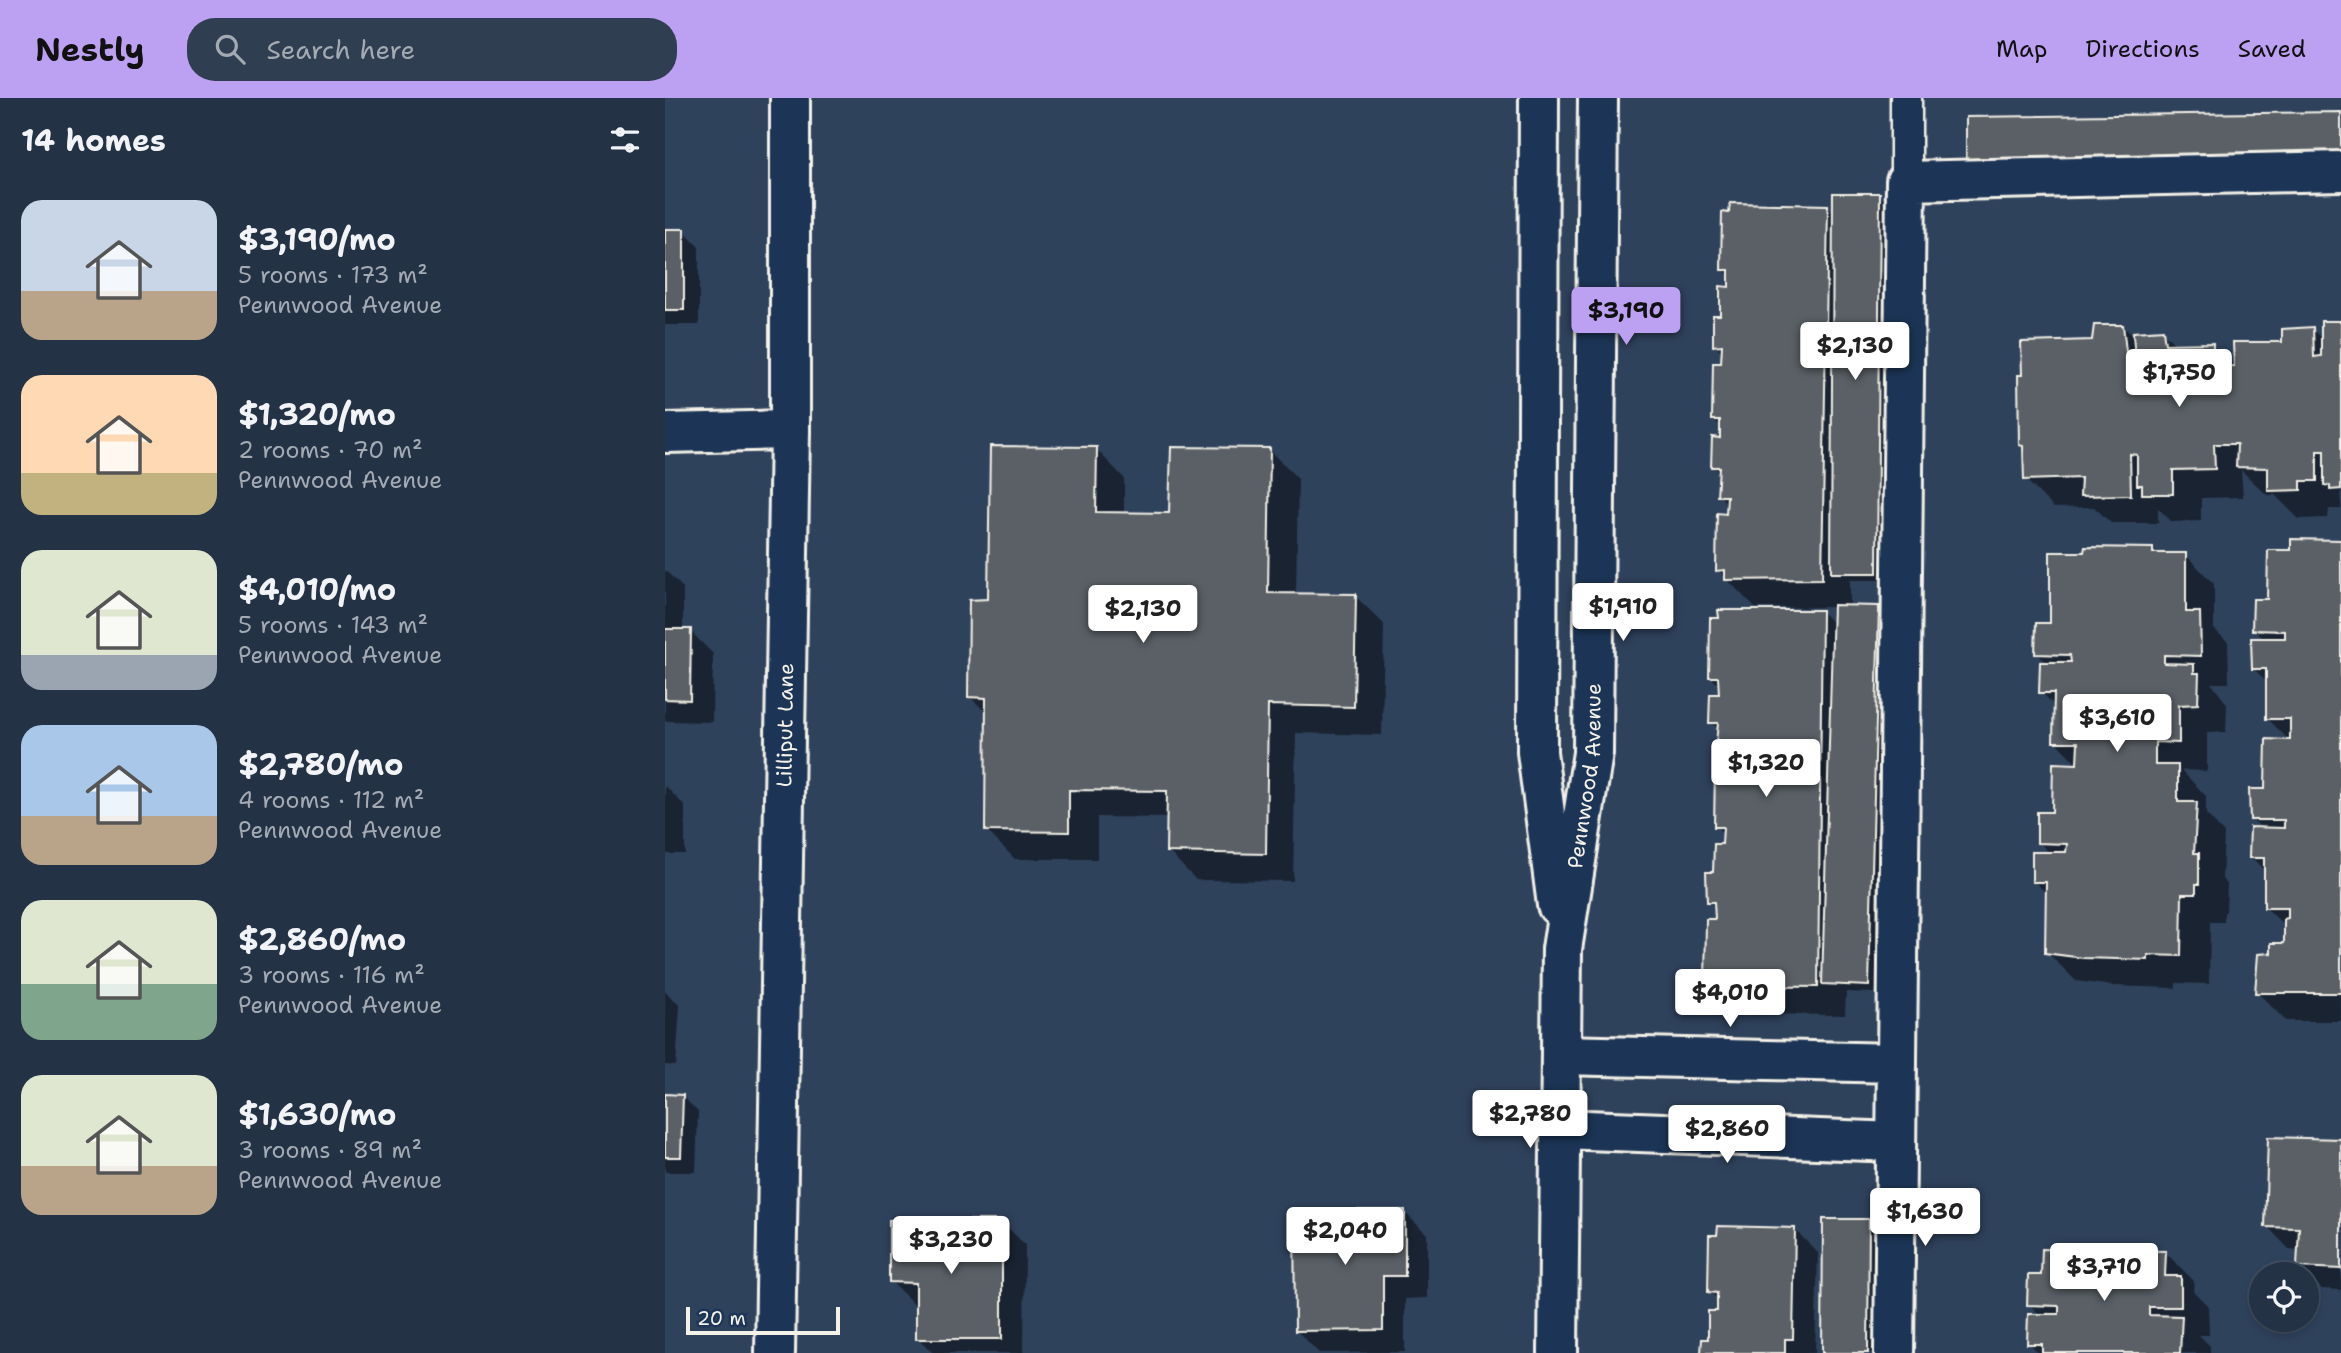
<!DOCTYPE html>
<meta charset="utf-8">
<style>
:root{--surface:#233245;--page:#2f3e50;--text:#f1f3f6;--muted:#a3aab3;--line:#404d5e;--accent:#bca0f2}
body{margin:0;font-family:"Shantell Sans",sans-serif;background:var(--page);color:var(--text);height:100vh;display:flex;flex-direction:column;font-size:26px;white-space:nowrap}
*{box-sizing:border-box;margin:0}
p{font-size:23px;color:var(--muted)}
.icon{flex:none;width:38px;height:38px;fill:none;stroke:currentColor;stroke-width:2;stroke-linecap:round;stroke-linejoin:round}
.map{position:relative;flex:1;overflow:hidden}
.details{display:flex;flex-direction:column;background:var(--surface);width:665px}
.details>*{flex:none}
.buttons{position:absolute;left:1584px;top:1164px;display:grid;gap:14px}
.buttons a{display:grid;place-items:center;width:70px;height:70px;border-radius:50%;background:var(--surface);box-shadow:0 4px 10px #0003,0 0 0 2px var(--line);font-size:35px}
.scale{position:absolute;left:21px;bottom:18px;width:154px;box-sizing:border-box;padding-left:7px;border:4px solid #f4f1e8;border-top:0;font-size:19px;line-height:24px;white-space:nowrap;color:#f4f1e8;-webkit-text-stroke:5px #1d3557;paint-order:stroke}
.price{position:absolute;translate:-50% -60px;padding:0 16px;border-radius:7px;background:#fff;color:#222;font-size:23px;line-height:46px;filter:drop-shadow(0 2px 4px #0008)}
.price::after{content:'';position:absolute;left:50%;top:42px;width:21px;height:16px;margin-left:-10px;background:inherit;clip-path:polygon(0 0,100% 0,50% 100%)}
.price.active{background:var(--accent);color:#111}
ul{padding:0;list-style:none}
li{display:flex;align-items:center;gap:21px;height:175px;padding:0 21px}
li span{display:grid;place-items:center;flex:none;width:196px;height:140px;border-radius:21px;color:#555}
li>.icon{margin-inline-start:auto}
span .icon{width:84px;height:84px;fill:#fffc;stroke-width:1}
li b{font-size:30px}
h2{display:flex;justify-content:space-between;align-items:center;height:84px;padding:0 21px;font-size:30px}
header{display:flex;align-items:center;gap:42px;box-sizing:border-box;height:98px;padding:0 35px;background:var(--accent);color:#111}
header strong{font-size:33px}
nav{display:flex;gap:38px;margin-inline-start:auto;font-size:24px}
.search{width:490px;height:63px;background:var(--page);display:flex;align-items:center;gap:18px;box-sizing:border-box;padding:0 24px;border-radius:28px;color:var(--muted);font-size:26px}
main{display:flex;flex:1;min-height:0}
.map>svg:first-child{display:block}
.shadow{fill:#0007}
.building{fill:#5a6166;stroke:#f4f1e8;stroke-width:2}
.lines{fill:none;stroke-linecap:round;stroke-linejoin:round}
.service-casing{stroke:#f4f1e8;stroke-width:35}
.minor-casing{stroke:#f4f1e8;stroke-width:44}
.tertiary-casing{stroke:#f4f1e8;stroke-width:44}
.service{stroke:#1d3557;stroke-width:30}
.minor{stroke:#1d3557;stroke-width:38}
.tertiary{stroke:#1d3557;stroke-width:38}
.labels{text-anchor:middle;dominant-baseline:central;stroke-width:6;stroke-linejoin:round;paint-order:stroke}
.street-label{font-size:21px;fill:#f4f1e8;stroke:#1d3557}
</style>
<header>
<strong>Nestly</strong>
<div class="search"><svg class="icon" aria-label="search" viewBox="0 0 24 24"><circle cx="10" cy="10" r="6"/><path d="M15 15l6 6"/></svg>Search here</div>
<nav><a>Map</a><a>Directions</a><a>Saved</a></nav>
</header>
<main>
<section class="details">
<h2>14 homes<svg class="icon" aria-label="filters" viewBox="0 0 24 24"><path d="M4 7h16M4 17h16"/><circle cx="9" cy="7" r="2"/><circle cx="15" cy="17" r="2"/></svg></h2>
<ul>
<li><span style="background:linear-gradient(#c9d6e8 65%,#b9a48a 0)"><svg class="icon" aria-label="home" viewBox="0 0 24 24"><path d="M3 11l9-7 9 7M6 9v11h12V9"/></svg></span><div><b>$3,190/mo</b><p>5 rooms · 173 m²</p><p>Pennwood Avenue</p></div></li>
<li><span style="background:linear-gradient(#ffd9b3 70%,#c2b280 0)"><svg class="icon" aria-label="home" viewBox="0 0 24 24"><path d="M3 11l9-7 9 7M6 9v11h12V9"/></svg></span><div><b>$1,320/mo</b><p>2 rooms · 70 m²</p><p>Pennwood Avenue</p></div></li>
<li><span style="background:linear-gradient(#dfe7d0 75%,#9aa5b1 0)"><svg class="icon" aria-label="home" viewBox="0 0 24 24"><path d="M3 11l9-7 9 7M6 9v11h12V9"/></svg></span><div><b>$4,010/mo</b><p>5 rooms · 143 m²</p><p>Pennwood Avenue</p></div></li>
<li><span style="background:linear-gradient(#a9c7e8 65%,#b9a48a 0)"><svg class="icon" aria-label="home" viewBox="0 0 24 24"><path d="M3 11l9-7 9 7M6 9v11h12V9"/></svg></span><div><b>$2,780/mo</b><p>4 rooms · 112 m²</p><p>Pennwood Avenue</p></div></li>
<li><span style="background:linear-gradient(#dfe7d0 60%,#7fa58c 0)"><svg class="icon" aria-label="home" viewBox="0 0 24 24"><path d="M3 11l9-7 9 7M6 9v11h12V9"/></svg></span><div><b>$2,860/mo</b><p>3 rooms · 116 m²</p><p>Pennwood Avenue</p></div></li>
<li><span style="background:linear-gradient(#dfe7d0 65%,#b9a48a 0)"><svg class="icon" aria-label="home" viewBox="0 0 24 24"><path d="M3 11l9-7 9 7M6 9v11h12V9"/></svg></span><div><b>$1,630/mo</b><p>3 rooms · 89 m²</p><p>Pennwood Avenue</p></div></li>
</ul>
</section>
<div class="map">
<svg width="1676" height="1255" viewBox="0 0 1676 1255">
<rect width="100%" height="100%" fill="#2f425c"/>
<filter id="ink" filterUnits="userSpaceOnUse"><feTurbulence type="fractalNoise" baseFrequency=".0143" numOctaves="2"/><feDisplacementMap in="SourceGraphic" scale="14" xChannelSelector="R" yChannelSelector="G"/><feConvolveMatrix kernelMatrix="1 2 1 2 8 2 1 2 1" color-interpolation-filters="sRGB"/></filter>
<g filter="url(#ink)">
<g class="shadow">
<path d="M1676 16V62L1311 68 1303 60V21Z"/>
<path d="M1214 97 1222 105 1219 482H1185V509L1214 510 1221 518 1211 895 1181 894 1180 917 1071 916 1042 887 1052 823 1051 811 1044 803 1059 748V737L1051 728 1061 663 1052 654 1054 632 1046 624 1056 598 1055 588 1046 579 1157 514 1169 526V509L1090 510 1053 472 1063 407 1054 397 1055 376 1048 368 1057 341V330L1049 321 1058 255 1050 247 1065 191 1066 179 1058 171 1162 109 1170 116Z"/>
<path d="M0 133H18L34 149V227H0Z"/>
<path d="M1676 224V411H1664L1663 420 1634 421 1610 397H1602L1576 372 1578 399 1536 400V423L1507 424 1493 410V425H1446L1429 409 1389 410 1360 381V351L1356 347 1429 244 1458 228 1470 240 1497 234 1511 247H1547L1571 271 1647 231 1657 241V225Z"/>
<path d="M431 351 459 380V416L506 417 604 352 633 381 631 497 690 498 719 526 717 637 631 635 628 783 531 782 503 753V720L432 719V761H350L321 732 323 616 305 599 324 503Z"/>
<path d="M1628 443H1676V923H1621L1592 894 1608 857 1621 847V829L1600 809 1601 774 1586 759 1597 731 1587 721 1626 644 1603 621V585L1588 570 1600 542 1589 532 1628 454Z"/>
<path d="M1488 452 1493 456 1521 457 1549 486V531L1563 544 1564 585H1546L1562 606 1561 634 1542 635V673L1516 672 1541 698V716L1559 735 1557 781 1562 786 1561 814H1559V824H1545L1544 886 1511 885V890L1448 888 1411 883 1382 854 1383 797 1369 783 1385 756 1374 744 1414 668 1390 643V608L1376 594 1382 566 1372 555 1387 527Z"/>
<path d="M0 472 18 490V533H25L48 556 47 624 0 623Z"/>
<path d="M0 688 20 708V756H0Z"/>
<path d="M0 893 15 908 11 968 0 967Z"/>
<path d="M0 998H17L33 1014 31 1074H0Z"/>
<path d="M1605 1040 1676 1043V1192L1657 1191 1634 1168 1635 1152 1624 1151 1602 1128Z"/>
<path d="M739 1114 762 1136V1200L740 1201V1254L654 1255 631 1232Z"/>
<path d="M1203 1122 1211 1130 1210 1255H1158Z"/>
<path d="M337 1124 360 1147 359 1255H268L253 1240V1206H249L226 1184Z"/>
<path d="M1130 1132 1153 1155 1150 1255H1038L1053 1214 1054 1202 1045 1194Z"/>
<path d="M1500 1154 1529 1183 1528 1193 1543 1208 1544 1237H1534L1545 1248V1255H1374L1364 1245 1376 1218 1364 1206 1378 1179Z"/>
</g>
<g class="building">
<path d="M1676 14V55L1301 61V19Z"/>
<path d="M1168 95H1215L1212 475H1166Z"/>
<path d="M1065 105 1163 107 1157 481 1060 482V472L1051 473 1052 415 1061 416 1062 398H1052L1054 369H1046L1047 339 1055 340V322H1047L1048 265H1056L1057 247 1048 248V217H1055V188L1064 189V172H1056L1057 114 1064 115Z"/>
<rect x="0" y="131" width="19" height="81"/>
<path d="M1656 223H1676V391L1665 392V388L1659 387V353H1652V383H1636V392L1603 393V370L1571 369 1572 346H1549L1550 371 1508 372V396H1477V387H1472V357L1465 356 1466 397 1415 398 1416 380 1359 382 1358 348 1354 347 1353 277H1357L1356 244 1427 242 1429 227H1458L1462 262 1470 263 1468 234 1498 232 1500 246 1548 245V269L1569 268 1568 244H1617V231L1648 229 1649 259 1656 258Z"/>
<path d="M325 348 432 349 431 414 504 415 506 349 605 350 603 495 691 496 689 609 603 607 601 756 501 754 502 693 404 692V734L320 733 321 600 303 599 304 502 323 501Z"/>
<path d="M1626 441 1676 442V895H1590L1593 856 1606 855V845H1619V821L1623 820V810H1599V760H1584L1585 729 1619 730V722H1585L1584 691H1600L1601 641 1625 642V621H1601V571H1587L1586 540H1620V533L1587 532 1588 501H1602L1603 452H1626Z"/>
<path d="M1420 449 1488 450V455H1521V514H1535L1536 558 1499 557V565L1529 566V575H1534L1533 606 1514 607V645L1490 644V667H1513V704H1532L1529 755H1534V786H1531V796H1517L1516 858 1483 857V862L1418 860 1380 855 1381 784H1367V754H1401L1402 746 1372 745V714H1387L1388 665 1412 666 1413 644H1388L1389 595H1374L1375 564H1406L1405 557 1370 556 1371 525H1385V454H1419Z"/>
<path d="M1168 507 1214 508 1204 888 1157 886Z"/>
<path d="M1053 512H1157L1153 889 1040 888 1041 821H1050L1049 804H1042L1041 774H1048L1049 746H1057L1058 729H1049L1050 670 1059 671 1060 654 1050 655 1053 625H1044L1045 596H1054L1053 579H1044L1045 520H1054Z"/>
<path d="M0 531H26L25 602 0 601Z"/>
<path d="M0 996 18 997 16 1059H0Z"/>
<path d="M1603 1039 1676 1041V1171L1632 1169 1634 1130 1600 1129Z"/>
<path d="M629 1112H740V1178H718V1232L630 1233Z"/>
<path d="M1158 1121H1204L1203 1255H1157Z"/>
<path d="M224 1122H337V1241H251V1185L224 1184Z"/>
<path d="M1053 1128 1130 1130 1128 1241H1120V1255H1036L1037 1241H1043V1213H1052V1195L1043 1194 1044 1137H1052Z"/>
<path d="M1377 1151 1501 1153 1500 1178H1516V1209H1484V1217L1517 1218 1515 1255H1377V1246H1362L1363 1216H1394V1208L1362 1207 1363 1177H1376Z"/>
</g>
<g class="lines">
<defs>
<path id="service" d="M1241 83V0"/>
<g id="minor">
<path d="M0 335 125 332"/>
<path d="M896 957 1232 965"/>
<path d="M895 1031 1231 1044"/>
<path id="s1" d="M110 1255 125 332V0"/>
<path d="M1229 1255 1241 83 1676 73"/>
</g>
<g id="tertiary">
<path d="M874 0 872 654 892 807"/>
<path id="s2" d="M893 1255 897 851 928 655 933 0"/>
</g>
</defs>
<use href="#service" class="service-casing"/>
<use href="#minor" class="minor-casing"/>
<use href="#tertiary" class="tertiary-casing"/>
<use href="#service" class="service"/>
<use href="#minor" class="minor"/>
<use href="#tertiary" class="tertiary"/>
</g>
</g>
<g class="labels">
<g class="street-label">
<text stroke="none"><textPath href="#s1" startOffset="628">Lilliput Lane</textPath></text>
<text stroke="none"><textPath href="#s2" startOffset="579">Pennwood Avenue</textPath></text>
</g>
</g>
</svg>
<div class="buttons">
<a><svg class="icon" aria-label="locate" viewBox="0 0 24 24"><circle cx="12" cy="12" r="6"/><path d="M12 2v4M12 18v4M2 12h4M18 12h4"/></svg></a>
</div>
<div class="scale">20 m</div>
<b class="price active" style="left:961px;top:249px">$3,190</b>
<b class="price" style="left:1190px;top:284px">$2,130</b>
<b class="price" style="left:1514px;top:311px">$1,750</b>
<b class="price" style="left:958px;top:545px">$1,910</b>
<b class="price" style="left:478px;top:547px">$2,130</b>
<b class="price" style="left:1452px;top:656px">$3,610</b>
<b class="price" style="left:1101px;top:701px">$1,320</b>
<b class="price" style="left:1065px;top:931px">$4,010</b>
<b class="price" style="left:865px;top:1052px">$2,780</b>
<b class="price" style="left:1062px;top:1067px">$2,860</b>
<b class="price" style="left:1260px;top:1150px">$1,630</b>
<b class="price" style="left:680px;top:1169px">$2,040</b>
<b class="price" style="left:286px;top:1178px">$3,230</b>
<b class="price" style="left:1439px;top:1205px">$3,710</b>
</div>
</main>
